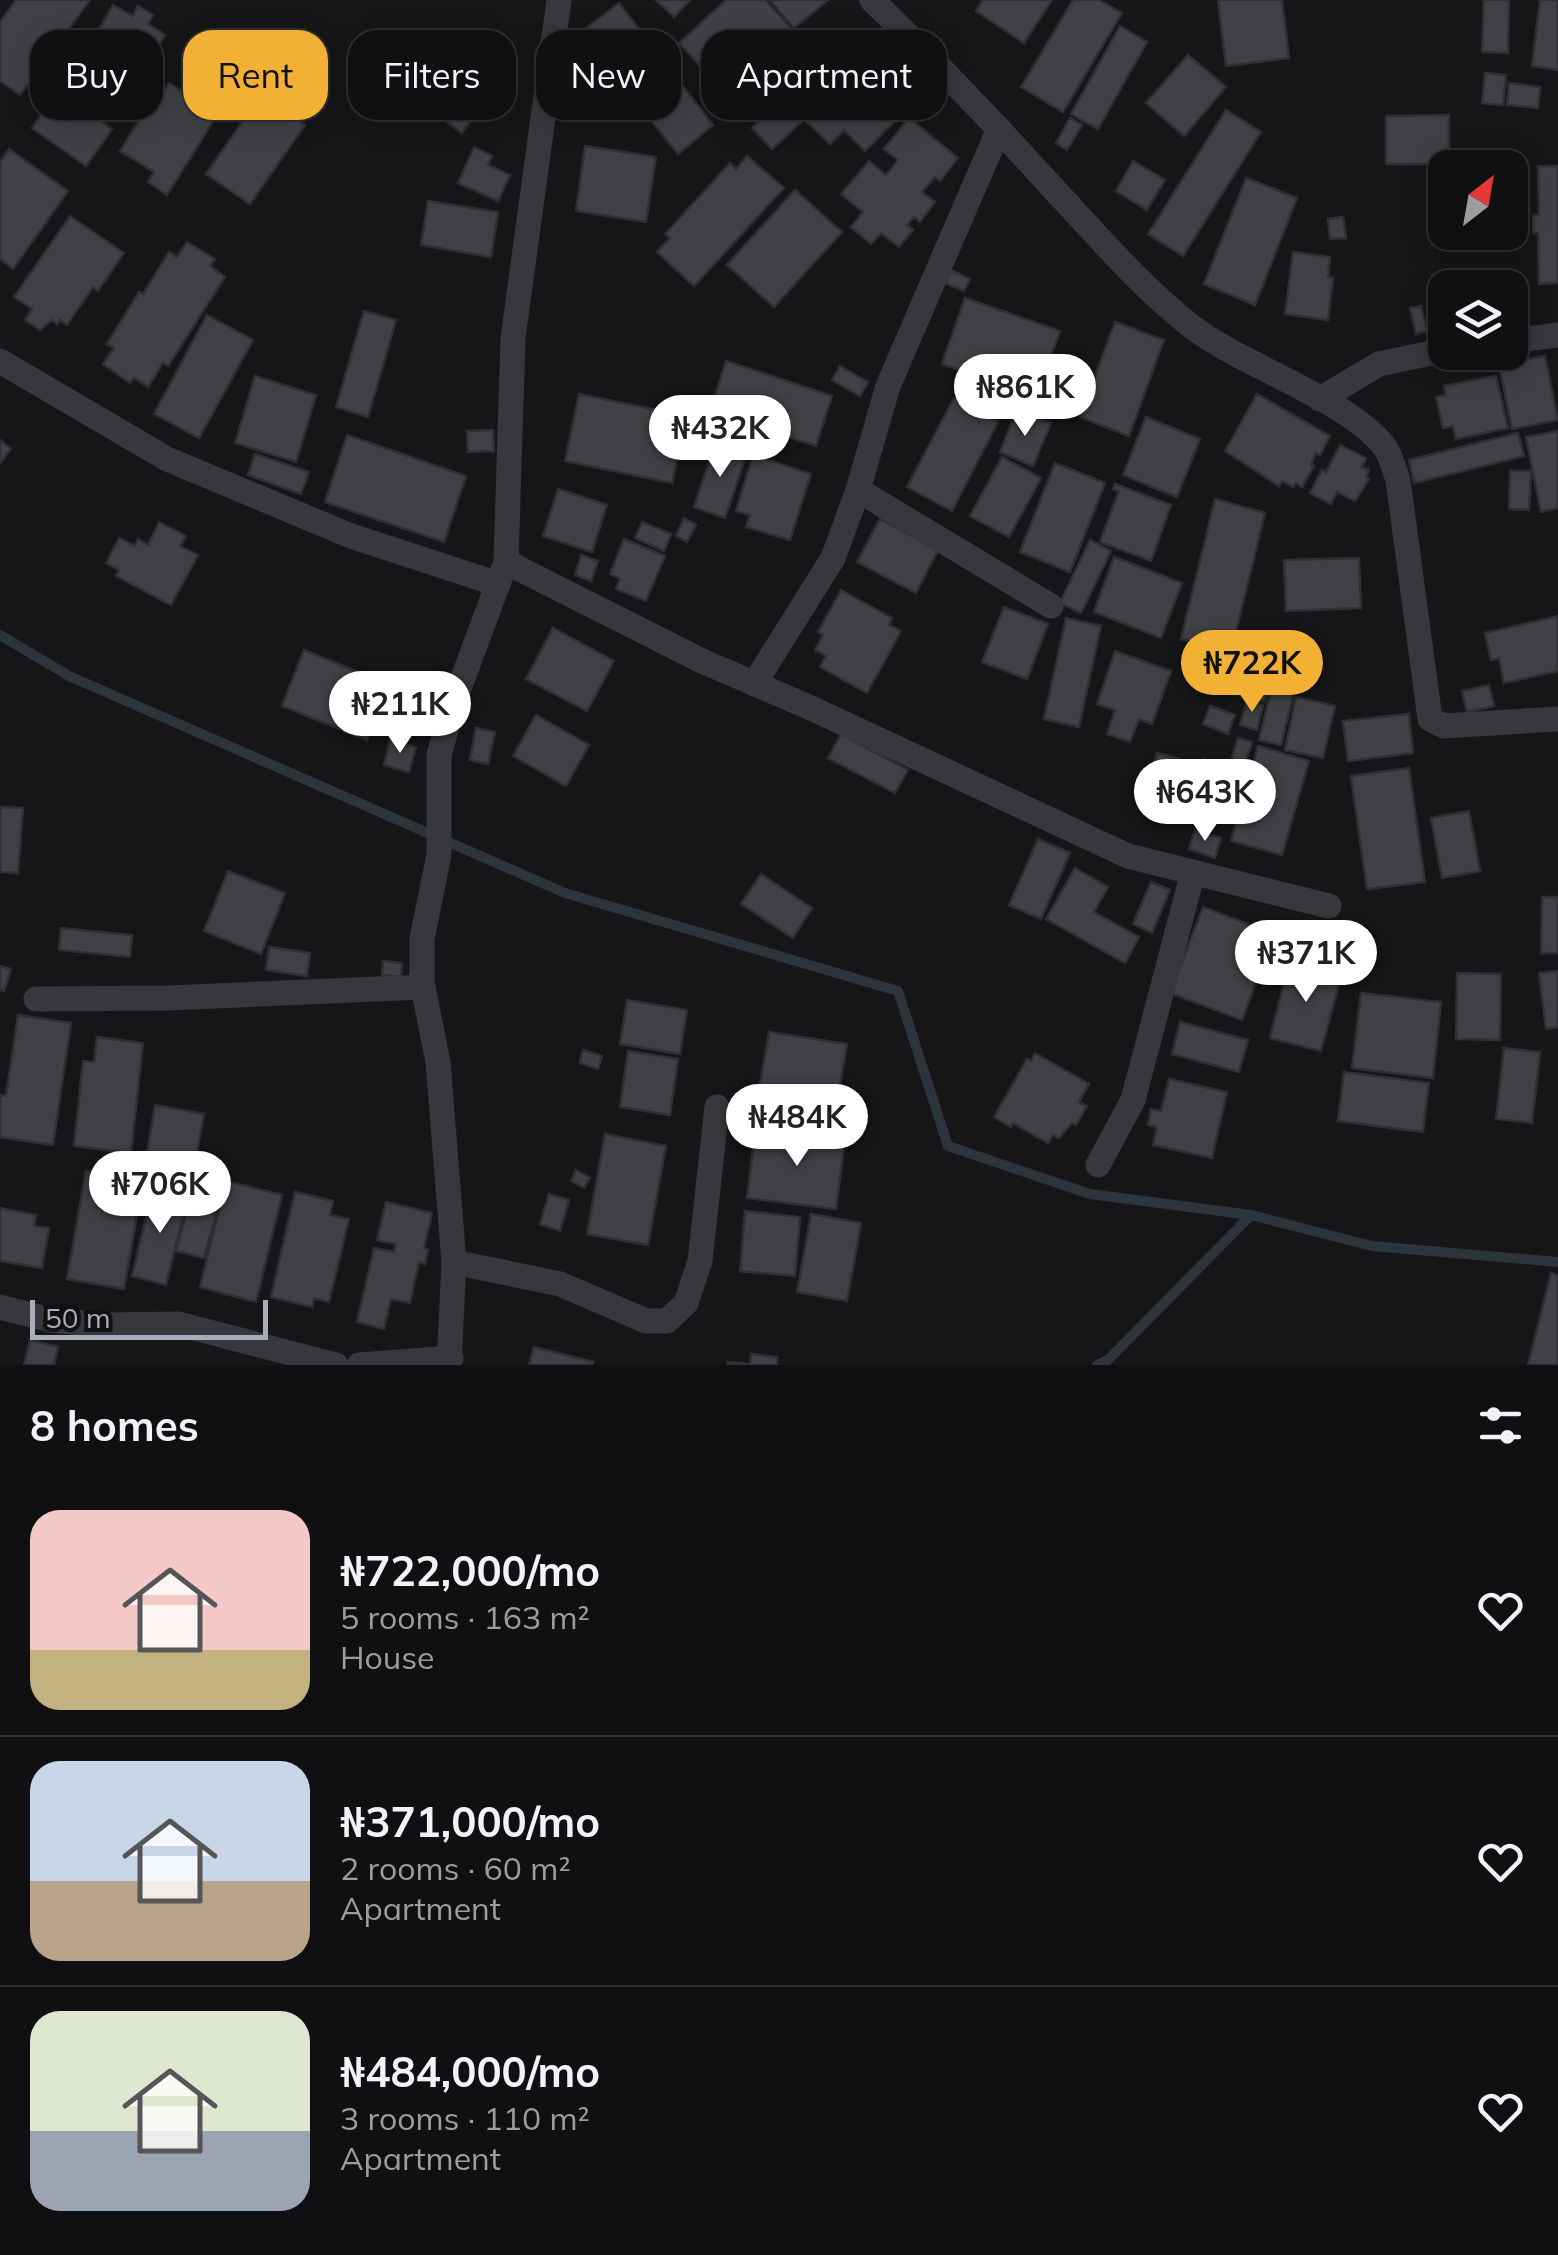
<!DOCTYPE html>
<meta charset="utf-8">
<style>
:root{--surface:#101012;--page:#1e1e20;--text:#f1f3f6;--muted:#9c9d9f;--line:#303032;--accent:#f2b134}
body{margin:0;font-family:Mulish,sans-serif;background:var(--page);color:var(--text);height:100vh;display:flex;flex-direction:column;font-size:38px;white-space:nowrap}
*{box-sizing:border-box;margin:0}
p{font-size:32px;color:var(--muted)}
.icon{flex:none;width:55px;height:55px;fill:none;stroke:currentColor;stroke-width:2;stroke-linecap:round;stroke-linejoin:round}
.map{position:relative;height:1365px;overflow:hidden}
.sheet{display:flex;flex-direction:column;background:var(--surface);flex:1}
.sheet>*{flex:none}
.banner{position:absolute;left:30px;top:30px;width:1000px;height:90px;display:flex;gap:20px}
.needle{width:65px;rotate:31deg}
.fabs{position:absolute;left:1428px;top:150px;display:grid;gap:20px}
.fabs a{display:grid;place-items:center;width:100px;height:100px;border-radius:20px;background:var(--surface);box-shadow:0 5px 25px #0003,0 0 0 2px var(--line);font-size:50px}
.scale{position:absolute;left:30px;bottom:25px;width:238px;box-sizing:border-box;padding-left:10px;border:5px solid #a8adb8;border-top:0;font-size:28px;line-height:35px;white-space:nowrap;color:#a8adb8;-webkit-text-stroke:8px #111113;paint-order:stroke}
.price{position:absolute;translate:-50% -85px;padding:0 22px;border-radius:35px;background:#fff;color:#222;font-size:32px;line-height:65px;filter:drop-shadow(0 2px 5px #0008)}
.price::after{content:'';position:absolute;left:50%;top:60px;width:30px;height:22px;margin-left:-15px;background:inherit;clip-path:polygon(0 0,100% 0,50% 100%)}
.price.on{background:var(--accent);color:#111}
ul{padding:0;list-style:none}
li{display:flex;align-items:center;gap:30px;height:250px;padding:0 30px}
li+li{border-top:2px solid var(--line)}
li span{display:grid;place-items:center;flex:none;width:280px;height:200px;border-radius:30px;color:#555}
li>.icon{margin-inline-start:auto}
span .icon{width:120px;height:120px;fill:#fffc;stroke-width:1}
li b{font-size:42px}
h2{display:flex;justify-content:space-between;align-items:center;height:120px;padding:0 30px;font-size:42px}
.tag{padding:0 35px;border-radius:30px;background:var(--surface);box-shadow:0 5px 25px #0003,0 0 0 2px var(--line);font-size:35px;line-height:90px}
.tag.on{background:var(--accent);color:#111}
.map>svg:first-child{display:block}
.lines{fill:none;stroke-linecap:round;stroke-linejoin:round}
.stream{stroke:#2c353c;stroke-width:10}
.building{fill:#404145;stroke:#303034;stroke-width:2.5}
.minor{stroke:#37383d;stroke-width:25}
</style>
<div class="map">
<svg width="1558" height="1365" viewBox="0 0 1558 1365">
<rect width="100%" height="100%" fill="#161618"/>
<g class="lines">
<g class="stream">
<path d="M0 635 69 676 565 893 898 991 948 1146 1090 1194 1251 1215 1372 1246 1558 1262"/>
<path d="M1097 1365 1108 1360 1251 1215"/>
</g>
</g>
<g class="building">
<path d="M16 0H90L20 95 0 81V22Z"/>
<path d="M656 0H690L674 17Z"/>
<path d="M726 0H765L797 35 729 98 679 43Z"/>
<path d="M770 0H828L794 28Z"/>
<path d="M983 0H1052L1024 43 976 11Z"/>
<path d="M1073 0H1099L1122 13 1063 112 1021 87Z"/>
<path d="M1218 0H1282L1289 58 1226 66Z"/>
<path d="M1484 0H1509L1508 53 1482 52Z"/>
<path d="M1540 0H1558V70L1532 66Z"/>
<path d="M619 3 713 125 678 154 580 33Z"/>
<path d="M113 5 133 16 138 6 153 15 148 24 165 35 134 89 82 58Z"/>
<path d="M1120 26 1147 42 1098 129 1071 114Z"/>
<path d="M489 45 514 63 462 133 438 115Z"/>
<path d="M1188 55 1226 87 1184 136 1146 103Z"/>
<path d="M867 63 874 71 878 67 886 75 890 70 918 98 865 151 844 130 830 144 807 122Z"/>
<path d="M81 64 130 94 119 111 70 82Z"/>
<path d="M1485 73 1506 75 1503 105 1482 103Z"/>
<path d="M805 80 824 101 772 149 752 128Z"/>
<path d="M169 83 192 98 188 104 214 120 167 195 148 182 154 172 120 151 159 88 164 91Z"/>
<path d="M1509 83 1540 87 1538 108 1507 105Z"/>
<path d="M58 90 112 129 86 166 32 128Z"/>
<path d="M261 95 305 125 250 204 206 174Z"/>
<path d="M1226 110 1261 132 1183 256 1148 234Z"/>
<path d="M1449 115V164H1386V116Z"/>
<path d="M909 118 958 158 940 181 935 177 922 192 935 202 920 222 914 217 907 225 913 230 899 247 881 233 871 244 851 227 863 212 841 194 869 161 886 175 898 160 884 149Z"/>
<path d="M1070 118 1082 125 1067 150 1056 143Z"/>
<path d="M585 146 656 157 646 222 576 211Z"/>
<path d="M474 147 492 156 488 165 510 175 498 201 458 183Z"/>
<path d="M9 149 68 191 13 269 0 259V162Z"/>
<path d="M747 156 784 188 694 286 657 252 670 238 665 234 730 163 736 169Z"/>
<path d="M1133 161 1165 180 1147 210 1116 191Z"/>
<path d="M1538 166H1558V283L1539 284 1538 233H1533V215H1539Z"/>
<path d="M1246 178 1297 198 1255 305 1204 284Z"/>
<path d="M795 190 842 232 774 307 727 265Z"/>
<path d="M428 201 498 212 491 257 421 245Z"/>
<path d="M70 216 124 253 98 291 93 287 67 325 60 320 57 324 52 320 40 330 25 320 32 309 14 297Z"/>
<path d="M1343 217 1346 238 1330 239 1328 219Z"/>
<path d="M187 242 215 259 210 266 225 277 168 366 163 363 148 387 134 378 130 383 103 364 114 348 107 344 139 292 143 294 169 252 177 257Z"/>
<path d="M1293 252 1330 257 1328 277 1333 278 1328 320 1285 314Z"/>
<path d="M951 270 970 279 964 291 945 283Z"/>
<path d="M965 298 1060 331 1037 397 942 364Z"/>
<path d="M1421 306 1427 331 1416 334 1410 308Z"/>
<path d="M364 311 396 320 368 417 336 407Z"/>
<path d="M207 315 253 340 199 438 154 414Z"/>
<path d="M1115 322 1164 340 1129 436 1080 417Z"/>
<path d="M1545 356 1558 420 1512 429 1499 365Z"/>
<path d="M726 361 832 396 816 446 710 412Z"/>
<path d="M840 366 868 382 860 396 832 380Z"/>
<path d="M255 376 316 395 296 462 235 443Z"/>
<path d="M1496 376 1508 428 1456 439 1453 426 1443 428 1436 397 1446 395 1444 386Z"/>
<path d="M579 394 686 416 672 483 565 461Z"/>
<path d="M1257 394 1330 436 1320 455 1316 453 1311 464 1314 466 1302 487 1296 483 1293 487 1282 481 1279 486 1225 451Z"/>
<path d="M954 398 998 422 952 511 907 487Z"/>
<path d="M1020 414 1051 423 1033 466 1000 452 1013 419 1018 420Z"/>
<path d="M1146 417 1200 439 1177 497 1123 475Z"/>
<path d="M493 430 494 451 468 452 467 431Z"/>
<path d="M1558 431V508L1541 512 1526 437Z"/>
<path d="M1518 433 1524 456 1414 483 1409 460Z"/>
<path d="M347 435 466 476 444 542 325 502Z"/>
<path d="M0 440 11 449 0 463Z"/>
<path d="M716 442 747 453 725 518 694 507Z"/>
<path d="M1340 445 1366 458 1362 467 1369 470 1366 477 1369 479 1355 501 1337 492 1331 504 1310 493 1322 470 1326 472Z"/>
<path d="M255 454 309 472 301 494 248 475Z"/>
<path d="M753 455 811 474 790 540 746 527 750 515 736 511Z"/>
<path d="M1002 457 1041 478 1009 537 970 516Z"/>
<path d="M1055 463 1105 483 1070 572 1020 552Z"/>
<path d="M1510 471H1531L1529 510 1509 509Z"/>
<path d="M1115 484 1171 505 1151 561 1100 542 1119 491 1113 489Z"/>
<path d="M558 489 607 505 592 552 543 536Z"/>
<path d="M1215 499 1265 513 1231 652 1181 639Z"/>
<path d="M684 518 696 525 687 542 676 536Z"/>
<path d="M880 519 938 550 916 593 857 562Z"/>
<path d="M159 522 186 536 180 546 198 555 171 605 116 576 119 570 106 563 119 538 135 546 138 539 148 545Z"/>
<path d="M642 522 671 534 664 551 635 538Z"/>
<path d="M624 539 665 556 646 601 616 589 620 579 610 574Z"/>
<path d="M1090 540 1111 551 1081 613 1060 603Z"/>
<path d="M581 555 598 561 591 581 575 575Z"/>
<path d="M1114 557 1182 583 1161 638 1094 612Z"/>
<path d="M1359 558 1361 608 1286 611 1284 560Z"/>
<path d="M841 590 892 618 889 625 901 631 867 693 820 667 826 656 815 650 823 635 818 632Z"/>
<path d="M1004 607 1048 624 1027 679 982 662Z"/>
<path d="M1558 616V671L1504 683 1499 658 1491 660 1485 633Z"/>
<path d="M1066 618 1101 626 1079 727 1044 719Z"/>
<path d="M553 628 614 661 587 711 526 679Z"/>
<path d="M304 650 390 685 367 740 282 706Z"/>
<path d="M1115 651 1171 671 1152 724 1139 719 1130 742 1107 734 1115 710 1097 704Z"/>
<path d="M1192 661 1270 684 1265 702 1187 680Z"/>
<path d="M1489 685 1494 706 1467 712 1462 691Z"/>
<path d="M1271 690 1293 696 1281 745 1259 740Z"/>
<path d="M1296 697 1335 706 1323 758 1285 750Z"/>
<path d="M1247 700 1263 705 1257 730 1240 725Z"/>
<path d="M1210 706 1235 715 1228 734 1203 724Z"/>
<path d="M1409 714 1413 753 1348 761 1343 721Z"/>
<path d="M536 715 589 745 566 786 513 756Z"/>
<path d="M476 728 495 732 488 764 470 760Z"/>
<path d="M841 734 908 770 895 793 828 758Z"/>
<path d="M1238 738 1252 742 1241 775 1228 771Z"/>
<path d="M390 740 416 747 409 772 384 765Z"/>
<path d="M1258 746 1309 761 1282 855 1231 841Z"/>
<path d="M1157 753 1201 765 1203 759 1226 765 1211 817 1198 813 1196 821 1156 810 1157 806 1144 802Z"/>
<path d="M1409 768 1425 882 1367 889 1351 776Z"/>
<path d="M0 807 23 808 18 873 0 872Z"/>
<path d="M1469 811 1480 871 1442 878 1431 818Z"/>
<path d="M1195 830 1221 838 1215 858 1189 849Z"/>
<path d="M1038 839 1070 853 1041 919 1009 905Z"/>
<path d="M1075 868 1108 887 1094 912 1139 937 1125 963 1046 919Z"/>
<path d="M228 871 285 893 261 954 204 931Z"/>
<path d="M761 874 812 908 793 938 741 904Z"/>
<path d="M1151 882 1170 890 1152 933 1133 924Z"/>
<path d="M1542 897H1558V953H1541Z"/>
<path d="M1203 907 1274 934 1242 1020 1170 993Z"/>
<path d="M61 928 132 935 130 957 59 950Z"/>
<path d="M269 947 310 953 307 976 266 970Z"/>
<path d="M1290 960 1342 973 1321 1051 1270 1038Z"/>
<path d="M383 961 402 963 401 977 382 975Z"/>
<path d="M0 966 11 969 4 991 0 990Z"/>
<path d="M1558 971V1027L1546 1029 1539 973Z"/>
<path d="M1457 973 1501 974 1500 1040 1456 1039Z"/>
<path d="M1361 993 1441 1002 1433 1078 1352 1068Z"/>
<path d="M627 1000 687 1010 680 1054 620 1044Z"/>
<path d="M18 1015 71 1023 53 1145 0 1137V1095L6 1096Z"/>
<path d="M1180 1022 1248 1040 1239 1072 1172 1054Z"/>
<path d="M769 1032 847 1044 835 1113 763 1102 764 1092 759 1091Z"/>
<path d="M97 1037 143 1043 131 1153 74 1146 83 1061 94 1062Z"/>
<path d="M1504 1048 1540 1052 1532 1123 1496 1119Z"/>
<path d="M583 1050 602 1056 598 1069 580 1063Z"/>
<path d="M628 1051 678 1059 670 1115 620 1107Z"/>
<path d="M1035 1053 1089 1084 1079 1102 1087 1106 1076 1125 1072 1123 1059 1138 1053 1135 1048 1143 1013 1123 1011 1127 994 1117 1027 1059 1031 1061Z"/>
<path d="M1344 1072 1429 1083 1423 1132 1338 1121Z"/>
<path d="M1169 1079 1227 1092 1212 1158 1153 1145 1157 1127 1148 1125 1151 1109 1161 1111Z"/>
<path d="M155 1105 204 1114 195 1162 147 1153Z"/>
<path d="M763 1129 845 1139 836 1209 747 1198 754 1141 762 1142Z"/>
<path d="M605 1134 666 1146 648 1245 587 1234Z"/>
<path d="M576 1170 590 1178 584 1188 571 1181Z"/>
<path d="M86 1171 143 1181 124 1289 67 1279Z"/>
<path d="M226 1181 282 1195 256 1302 200 1287Z"/>
<path d="M158 1188 188 1196 166 1285 132 1276 151 1197H155Z"/>
<path d="M295 1192 333 1201 330 1215 349 1219 329 1302 314 1298 312 1307 271 1297Z"/>
<path d="M549 1194 569 1200 560 1231 540 1224Z"/>
<path d="M386 1202 432 1213 424 1248 428 1250 425 1264 419 1262 410 1303 391 1299 384 1329 357 1322 374 1248 394 1252 395 1244 377 1240Z"/>
<path d="M188 1206 216 1214 204 1258 176 1251Z"/>
<path d="M0 1208 36 1215 34 1226 49 1228 42 1268 0 1261Z"/>
<path d="M745 1211 800 1217 795 1276 740 1271Z"/>
<path d="M811 1214 861 1223 847 1301 797 1292Z"/>
<path d="M1551 1273 1558 1275V1365H1528Z"/>
<path d="M30 1340 58 1347 54 1365H24Z"/>
<path d="M534 1347 593 1362 592 1365H529Z"/>
<path d="M751 1354 777 1357V1365H728V1362L750 1364Z"/>
</g>
<g class="lines">
<g class="minor">
<path d="M872 0C934 60 993 122 1051 186 1096 234 1139 285 1191 326 1244 367 1344 397 1384 446 1391 455 1394 469 1398 480L1430 719 1444 726 1558 719"/>
<path d="M1510 341 1558 335"/>
<path d="M0 361 167 459 351 536 498 584"/>
<path d="M1320 399 1379 364 1445 350"/>
<path d="M858 490 1051 606"/>
<path d="M506 562 702 661 811 708 1128 856 1329 906"/>
<path d="M754 684 833 558 858 490 888 386 999 129"/>
<path d="M36 999 168 998 423 987"/>
<path d="M1098 1165 1133 1100 1193 872"/>
<path d="M454 1262 560 1284 646 1321H667L686 1303 700 1261 717 1107"/>
<path d="M0 1307 51 1320 103 1325 179 1324 336 1365"/>
<path d="M359 1365 451 1358"/>
<path d="M449 1365 454 1262 438 1062 422 982V939L439 855V755L454 702 506 562 513 338 559 0"/>
</g>
</g>
</svg>
<div class="fabs">
<a><svg class="needle" viewBox="-14 -14 28 28"><path d="M0-13l5 13h-10z" fill="#e53935"/><path d="M0 13l5-13h-10z" fill="#9c9d9f"/></svg></a>
<a><svg class="icon" aria-label="layers" viewBox="0 0 24 24"><path d="M12 4l9 5-9 5-9-5zM3 14l9 5 9-5"/></svg></a>
</div>
<div class="scale">50 m</div>
<b class="price" style="left:1025px;top:439px">₦861K</b>
<b class="price" style="left:720px;top:480px">₦432K</b>
<b class="price on" style="left:1252px;top:715px">₦722K</b>
<b class="price" style="left:400px;top:756px">₦211K</b>
<b class="price" style="left:1205px;top:844px">₦643K</b>
<b class="price" style="left:1306px;top:1005px">₦371K</b>
<b class="price" style="left:797px;top:1169px">₦484K</b>
<b class="price" style="left:160px;top:1236px">₦706K</b>
<div class="banner">
<a class="tag">Buy</a>
<a class="tag on">Rent</a>
<a class="tag">Filters</a>
<a class="tag">New</a>
<a class="tag">Apartment</a>
</div>
</div>
<section class="sheet">
<h2>8 homes<svg class="icon" aria-label="filters" viewBox="0 0 24 24"><path d="M4 7h16M4 17h16"/><circle cx="9" cy="7" r="2"/><circle cx="15" cy="17" r="2"/></svg></h2>
<ul>
<li><span style="background:linear-gradient(#f6c9c9 70%,#c2b280 0)"><svg class="icon" aria-label="home" viewBox="0 0 24 24"><path d="M3 11l9-7 9 7M6 9v11h12V9"/></svg></span><div><b>₦722,000/mo</b><p>5 rooms · 163 m²</p><p>House</p></div><svg class="icon" aria-label="heart" viewBox="0 0 24 24"><path d="M12 20l-8-8c-3-5 5-10 8-4 3-6 11-1 8 4z"/></svg></li>
<li><span style="background:linear-gradient(#c9d6e8 60%,#b9a48a 0)"><svg class="icon" aria-label="home" viewBox="0 0 24 24"><path d="M3 11l9-7 9 7M6 9v11h12V9"/></svg></span><div><b>₦371,000/mo</b><p>2 rooms · 60 m²</p><p>Apartment</p></div><svg class="icon" aria-label="heart" viewBox="0 0 24 24"><path d="M12 20l-8-8c-3-5 5-10 8-4 3-6 11-1 8 4z"/></svg></li>
<li><span style="background:linear-gradient(#dfe7d0 60%,#9aa5b1 0)"><svg class="icon" aria-label="home" viewBox="0 0 24 24"><path d="M3 11l9-7 9 7M6 9v11h12V9"/></svg></span><div><b>₦484,000/mo</b><p>3 rooms · 110 m²</p><p>Apartment</p></div><svg class="icon" aria-label="heart" viewBox="0 0 24 24"><path d="M12 20l-8-8c-3-5 5-10 8-4 3-6 11-1 8 4z"/></svg></li>
</ul>
</section>
